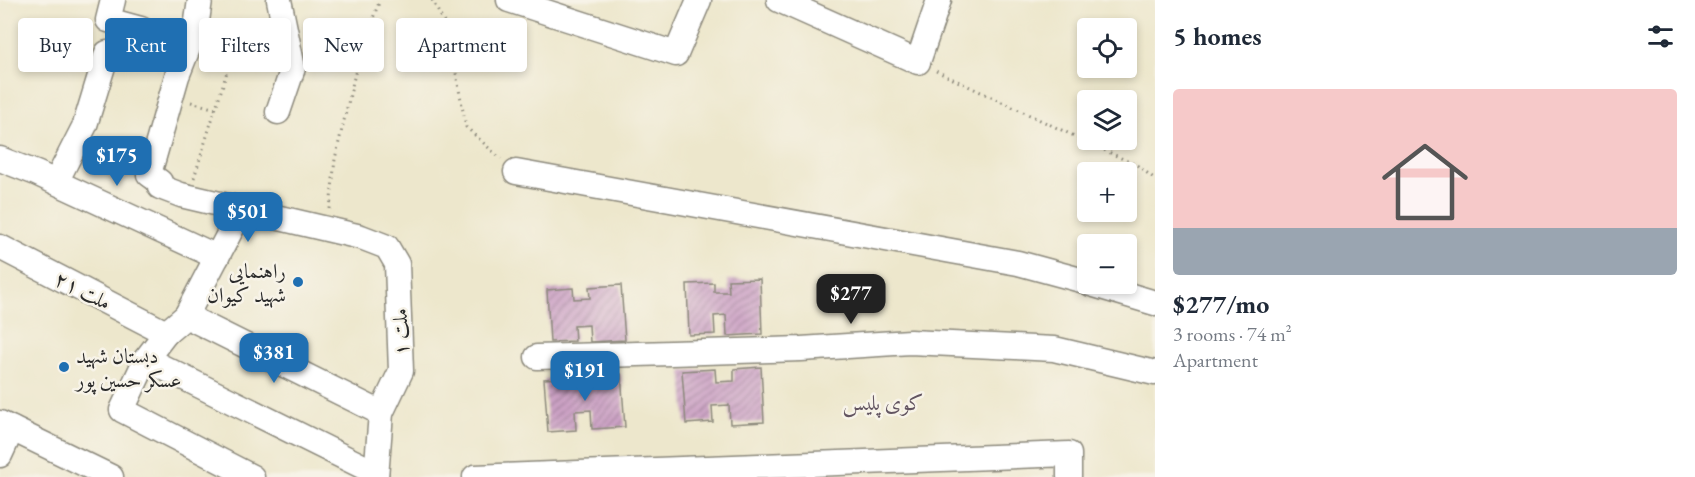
<!DOCTYPE html>
<meta charset="utf-8">
<style>
:root{--surface:#fff;--page:#f2f2f3;--text:#1f2937;--muted:#747a83;--line:#e0e1e3;--accent:#1f6fb2}
body{margin:0;font-family:"EB Garamond",Amiri,serif;background:var(--page);color:var(--text);height:100vh;display:flex;flex-direction:column;font-size:22px;white-space:nowrap}
*{box-sizing:border-box;margin:0}
p{font-size:20px;color:var(--muted)}
.icon{flex:none;width:33px;height:33px;fill:none;stroke:currentColor;stroke-width:2;stroke-linecap:round;stroke-linejoin:round}
.map{position:relative;flex:1;overflow:hidden}
.sheet{display:flex;flex-direction:column;background:var(--surface);width:540px}
.sheet>*{flex:none}
.hud{position:absolute;left:18px;top:18px;width:570px;height:54px;display:flex;gap:12px}
.fabs{position:absolute;left:1077px;top:18px;display:grid;gap:12px}
.fabs a{display:grid;place-items:center;width:60px;height:60px;border-radius:6px;background:var(--surface);box-shadow:0 3px 9px #0003;font-size:30px}
.price{position:absolute;translate:-50% -51px;padding:0 14px;border-radius:12px;background:var(--accent);color:#fff;font-size:20px;line-height:39px;filter:drop-shadow(0 2px 3px #0008)}
.price::after{content:'';position:absolute;left:50%;top:36px;width:18px;height:14px;margin-left:-9px;background:inherit;clip-path:polygon(0 0,100% 0,50% 100%)}
.price.selected{background:#222;color:#fff}
ul{padding:0;list-style:none}
li{display:grid;align-content:center;gap:12px;height:318px;padding:0 18px}
li+li{border-top:2px solid var(--line)}
li span{display:grid;place-items:center;height:186px;border-radius:6px;color:#555}
li>.icon{margin-inline-start:auto}
span .icon{width:108px;height:108px;fill:#fffc;stroke-width:1}
li b{font-size:26px}
h2{display:flex;justify-content:space-between;align-items:center;height:72px;padding:0 18px;font-size:26px}
.tag{padding:0 21px;border-radius:6px;background:var(--surface);box-shadow:0 3px 9px #0003;font-size:21px;line-height:54px}
.tag.selected{background:var(--accent);color:#fff}
main{display:flex;flex:1;min-height:0}
.map>svg:first-child{display:block}
.building{fill:url(#building-hatch)}
.lines{fill:none;stroke-linecap:round;stroke-linejoin:round}
.minor-casing{stroke:#8c897c;stroke-width:27}
.path{stroke:#8c897c;stroke-width:3;stroke-dasharray:1.5 4.5;stroke-linecap:butt}
.minor{stroke:#fff;stroke-width:24}
.poi-dot{fill:#1f6fb2;stroke:#f7f3e8;stroke-width:2}
.labels{text-anchor:middle;dominant-baseline:central;stroke-width:5;stroke-linejoin:round;paint-order:stroke}
.poi-label{font-size:21px;fill:#2b2b2b;stroke:#f7f3e8;text-anchor:end}
.street-label{font-size:21px;fill:#2b2b2b;stroke:#f7f3e8}
.neighbourhood-label{font-size:22px;fill:#635561;stroke:#f7f3e8}
</style>
<main>
<div class="map">
<svg width="1155" height="477" viewBox="0 0 1155 477">
<defs>
<pattern id="building-hatch" width="6" height="6" patternUnits="userSpaceOnUse" patternTransform="scale(1.5)"><rect width="6" height="6" fill="#cca2c5"/><path d="M-1 1l2-2M0 6l6-6M5 7l2-2" fill="none" stroke="#a684a0"/></pattern>
</defs>
<rect width="100%" height="100%" fill="#f7f3e8"/>
<filter id="ink" filterUnits="userSpaceOnUse"><feTurbulence type="fractalNoise" baseFrequency=".0167" numOctaves="2"/><feDisplacementMap in="SourceGraphic" scale="12" xChannelSelector="R" yChannelSelector="G"/><feConvolveMatrix kernelMatrix="1 2 1 2 8 2 1 2 1" color-interpolation-filters="sRGB"/></filter>
<filter id="wash" filterUnits="userSpaceOnUse"><feTurbulence type="fractalNoise" baseFrequency=".008" numOctaves="4" result="noise"/><feDisplacementMap in="SourceGraphic" scale="24" xChannelSelector="R" yChannelSelector="G"/><feGaussianBlur stdDeviation="1.35" result="paint"/><feColorMatrix in="noise" values="0 0 0 0 0 0 0 0 0 0 0 0 0 0 0 0 0 1.4 0 .05"/><feComposite in="paint" operator="in"/></filter>
<g filter="url(#wash)">
<rect width="100%" height="100%" fill="#ede7cc"/>
<g id="blocks">
<g class="building">
<path d="M760 279 762 334 727 336 726 315 714 316 715 334 689 335 687 284 714 283V292H729L728 280Z"/>
<path d="M621 285 625 340 590 342 589 325 574 326 575 341 550 342 547 290 573 288 574 299 590 298 589 287Z"/>
<path d="M761 367 764 422 730 424 729 405 712 406 713 422 686 424 682 371 715 369 716 382 734 381V369Z"/>
<path d="M621 374 625 427 592 429 591 410 575 411 576 430 548 432 544 379 576 377V387L591 385 590 376Z"/>
</g>
</g>
</g>
<g filter="url(#ink)">
<use href="#blocks" fill-opacity="0" stroke="#8c897c" stroke-width="1.5"/>
<g class="lines">
<defs>
<g id="minor">
<path d="M113 0 108 20 141 29"/>
<path d="M200 0 196 28 177 76 149 174 160 182V187L181 195 361 237 387 247 397 264 401 371 381 413 376 477"/>
<path d="M509 0 676 54 699 0"/>
<path d="M779 0 918 62 939 0"/>
<path d="M278 112 293 68 279 0"/>
<path d="M0 159 36 173 217 257"/>
<path d="M516 172 1018 263 1088 282"/>
<path d="M56 182 85 125 107 53"/>
<path d="M242 209 186 316 166 333 146 359 122 410 252 477"/>
<path d="M0 247 166 333"/>
<path d="M1091 284 1155 303"/>
<path d="M186 316 381 413"/>
<path d="M537 357 801 349 910 342 1054 349 1155 373"/>
<path d="M146 359 376 473"/>
<path d="M0 423 111 477"/>
<path d="M0 455 12 429"/>
<path d="M475 477 1069 454V477"/>
</g>
</defs>
<use href="#minor" class="minor-casing"/>
<g class="path">
<path d="M432 0 448 30 466 127 501 159"/>
<path d="M936 71 1138 166 1155 179"/>
<path d="M191 102 216 109"/>
<path d="M194 178 230 62"/>
<path d="M330 209 335 159 360 52 380 0"/>
</g>
<use href="#minor" class="minor"/>
</g>
</g>
<g class="poi-dot">
<circle cx="298" cy="282" r="6"/>
<circle cx="64" cy="367" r="6"/>
</g>
<g class="labels">
<g class="poi-label">
<text x="286" y="270">راهنمایی<tspan x="286" dy="24">شهید کیوان</tspan></text>
<text x="76" y="355" text-anchor="start">دبستان شهید<tspan x="76" dy="24">عسکر حسین پور</tspan></text>
</g>
<g class="street-label">
<text transform="translate(83 290) rotate(27)">ملت ۲۱</text>
<text transform="translate(400 332) rotate(-92)">ملت ۱</text>
</g>
<g class="neighbourhood-label">
<text x="883" y="402">کوی پلیس</text>
</g>
</g>
</svg>
<div class="fabs">
<a><svg class="icon" aria-label="locate" viewBox="0 0 24 24"><circle cx="12" cy="12" r="6"/><path d="M12 2v4M12 18v4M2 12h4M18 12h4"/></svg></a>
<a><svg class="icon" aria-label="layers" viewBox="0 0 24 24"><path d="M12 4l9 5-9 5-9-5zM3 14l9 5 9-5"/></svg></a>
<a>+</a>
<a>−</a>
</div>
<b class="price" style="left:117px;top:187px">$175</b>
<b class="price" style="left:248px;top:243px">$501</b>
<b class="price selected" style="left:851px;top:325px">$277</b>
<b class="price" style="left:274px;top:384px">$381</b>
<b class="price" style="left:585px;top:402px">$191</b>
<div class="hud">
<a class="tag">Buy</a>
<a class="tag selected">Rent</a>
<a class="tag">Filters</a>
<a class="tag">New</a>
<a class="tag">Apartment</a>
</div>
</div>
<section class="sheet">
<h2>5 homes<svg class="icon" aria-label="filters" viewBox="0 0 24 24"><path d="M4 7h16M4 17h16"/><circle cx="9" cy="7" r="2"/><circle cx="15" cy="17" r="2"/></svg></h2>
<ul>
<li><span style="background:linear-gradient(#f6c9c9 75%,#9aa5b1 0)"><svg class="icon" aria-label="home" viewBox="0 0 24 24"><path d="M3 11l9-7 9 7M6 9v11h12V9"/></svg></span><div><b>$277/mo</b><p>3 rooms · 74 m²</p><p>Apartment</p></div></li>
</ul>
</section>
</main>
